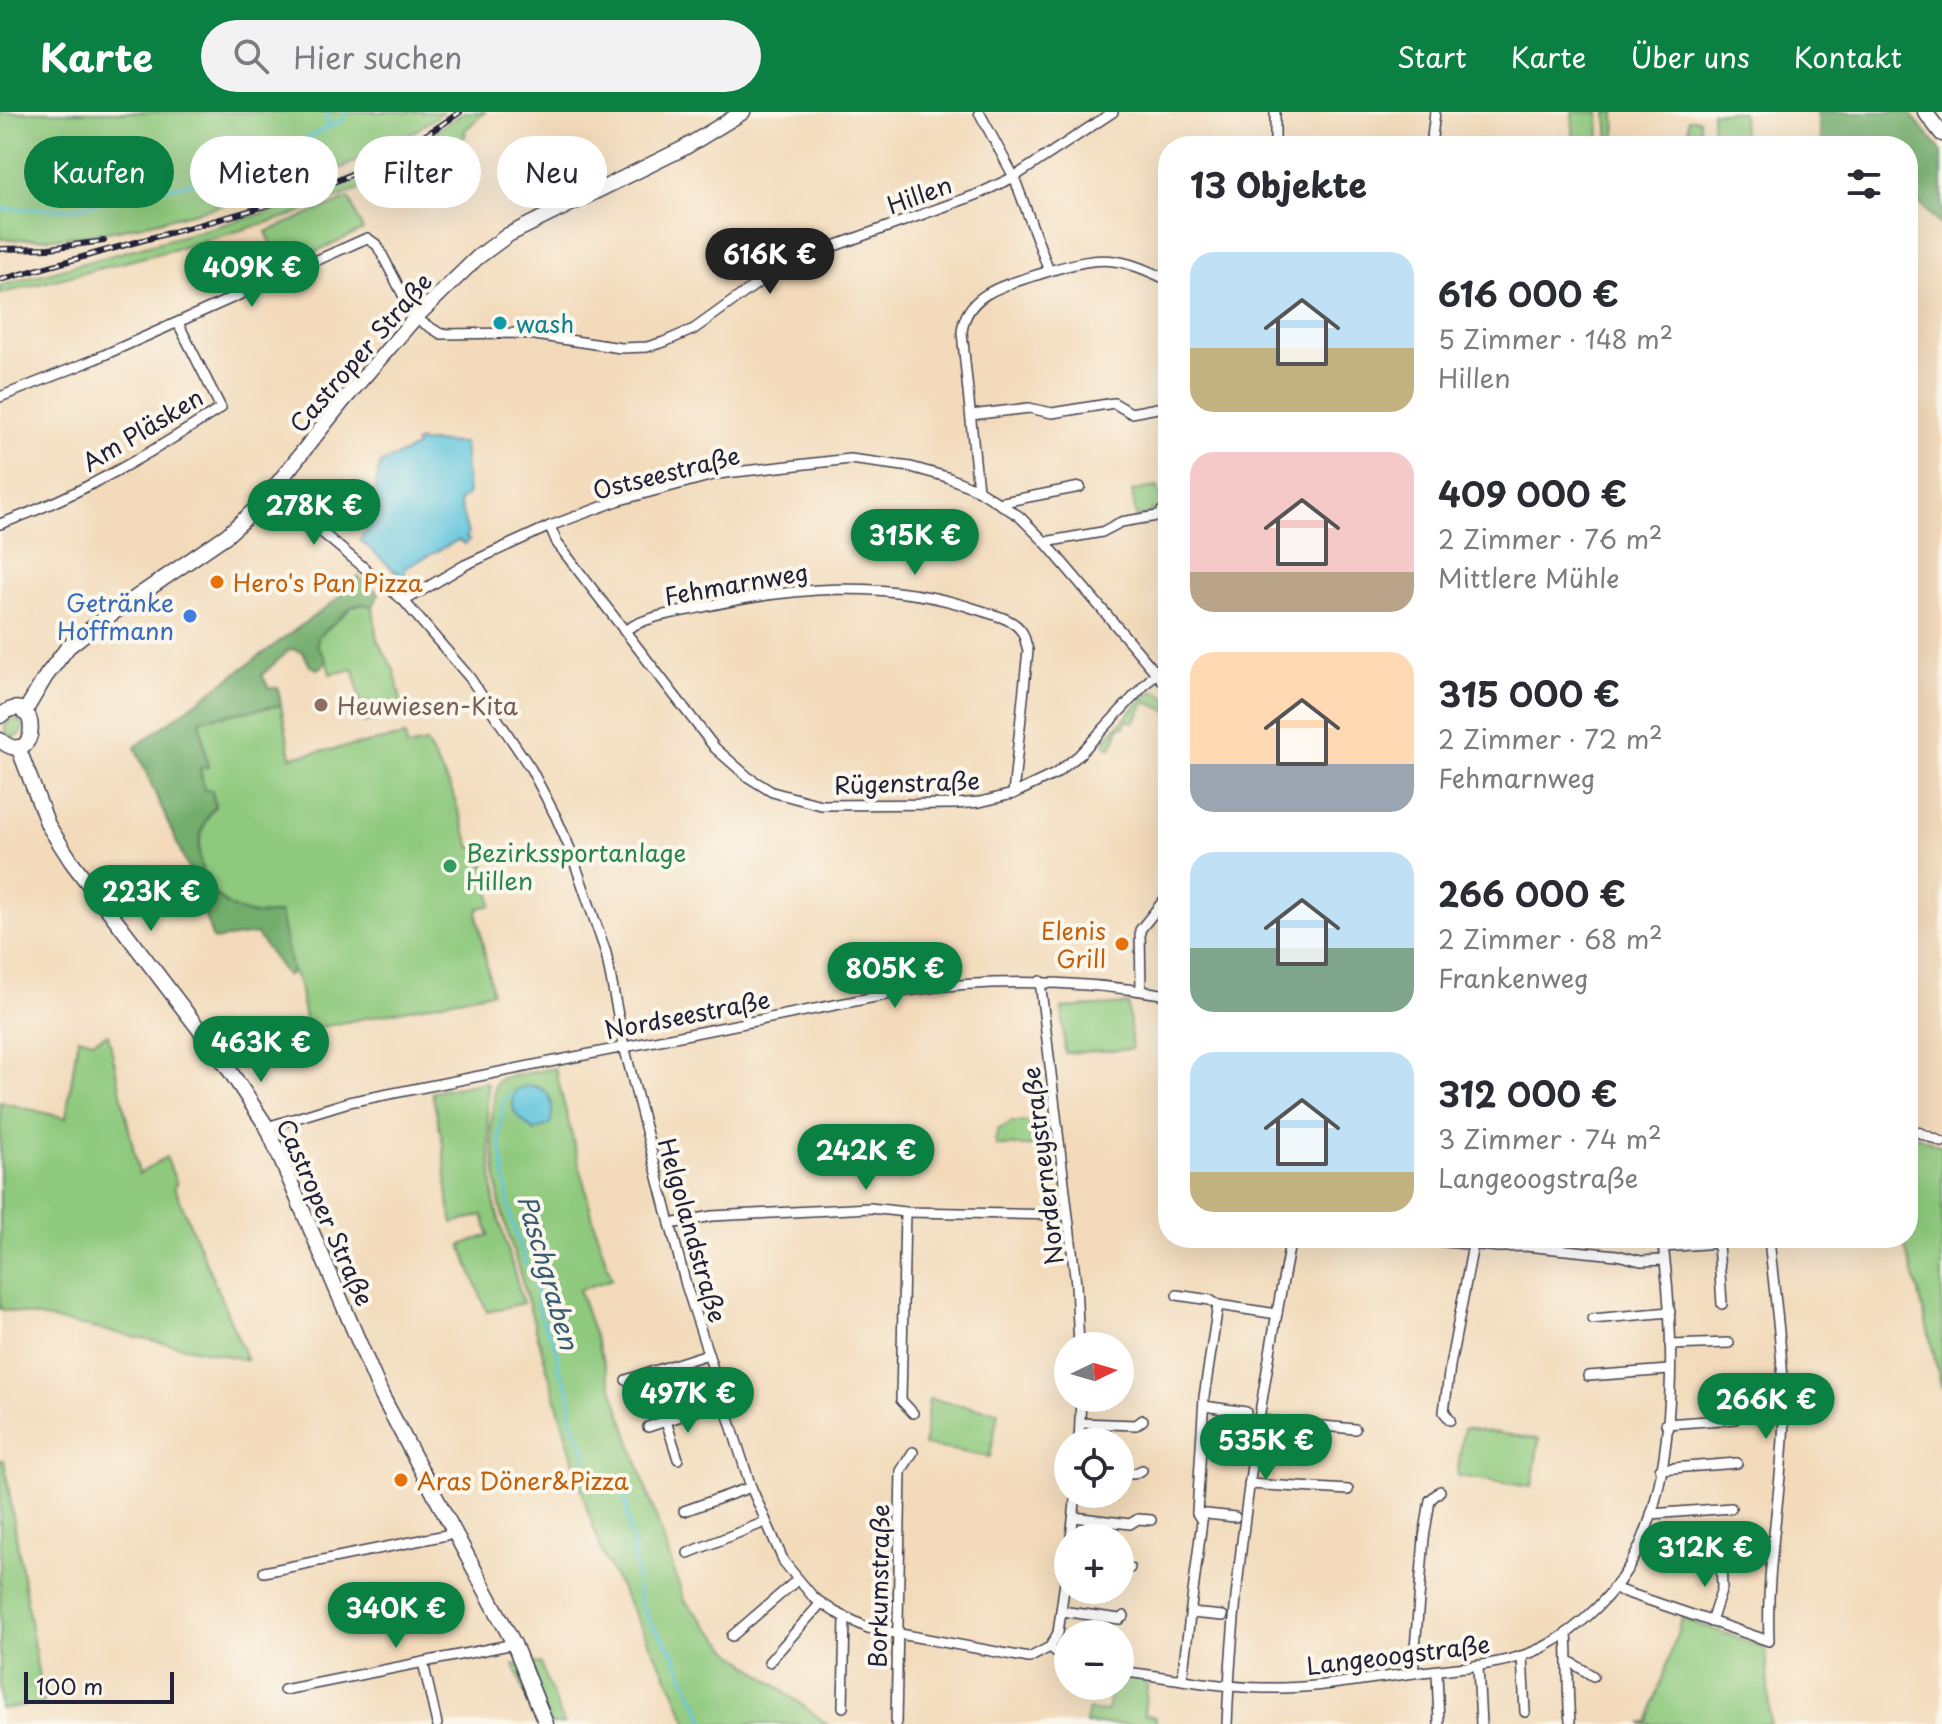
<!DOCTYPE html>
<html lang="de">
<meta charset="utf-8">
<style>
:root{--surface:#fff;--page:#f2f2f3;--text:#2b2b33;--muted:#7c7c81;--accent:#0b8043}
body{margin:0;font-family:"Playpen Sans",sans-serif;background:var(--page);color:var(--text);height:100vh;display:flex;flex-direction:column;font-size:30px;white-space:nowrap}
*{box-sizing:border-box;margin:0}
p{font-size:26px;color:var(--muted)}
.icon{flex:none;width:44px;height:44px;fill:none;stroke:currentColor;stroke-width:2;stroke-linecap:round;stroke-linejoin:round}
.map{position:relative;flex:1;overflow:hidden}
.sheet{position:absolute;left:1158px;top:24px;width:760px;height:1112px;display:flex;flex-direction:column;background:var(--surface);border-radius:32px;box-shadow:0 8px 32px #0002}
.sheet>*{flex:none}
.banner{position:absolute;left:24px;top:24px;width:760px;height:72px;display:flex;gap:16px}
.needle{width:52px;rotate:85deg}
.controls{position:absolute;left:1054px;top:1220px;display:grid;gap:16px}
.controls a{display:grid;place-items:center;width:80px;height:80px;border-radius:50%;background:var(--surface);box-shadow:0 8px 32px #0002;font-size:40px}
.scale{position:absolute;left:24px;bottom:20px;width:150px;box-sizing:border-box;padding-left:8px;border:4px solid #22223b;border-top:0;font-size:22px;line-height:28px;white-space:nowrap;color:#22223b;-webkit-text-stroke:6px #fbf7ec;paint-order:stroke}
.price{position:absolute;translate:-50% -68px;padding:0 18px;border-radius:28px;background:var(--accent);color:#fff;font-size:26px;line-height:52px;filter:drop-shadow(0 2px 4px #0008)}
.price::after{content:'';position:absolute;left:50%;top:48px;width:24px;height:18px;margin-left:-12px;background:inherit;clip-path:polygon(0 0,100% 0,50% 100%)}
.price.selected{background:#222;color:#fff}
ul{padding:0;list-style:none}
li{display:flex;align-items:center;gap:24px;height:200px;padding:0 32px}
li span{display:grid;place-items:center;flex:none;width:224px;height:160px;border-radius:24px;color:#555}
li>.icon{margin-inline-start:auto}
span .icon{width:96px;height:96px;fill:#fffc;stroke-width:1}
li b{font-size:34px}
h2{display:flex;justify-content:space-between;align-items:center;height:96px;padding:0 32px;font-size:34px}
.chip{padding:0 28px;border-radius:36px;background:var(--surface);box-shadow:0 8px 32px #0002;font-size:28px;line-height:72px}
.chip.selected{background:var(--accent);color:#fff}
header{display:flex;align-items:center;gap:48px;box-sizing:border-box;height:112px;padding:0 40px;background:var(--accent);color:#fff}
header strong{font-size:38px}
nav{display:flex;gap:44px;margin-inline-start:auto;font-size:28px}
.search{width:560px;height:72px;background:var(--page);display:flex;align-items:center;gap:20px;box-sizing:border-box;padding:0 28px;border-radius:44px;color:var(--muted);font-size:30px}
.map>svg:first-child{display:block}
.green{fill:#8ec97d;stroke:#58765c;stroke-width:2}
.forest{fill:#72ad6c;stroke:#4a6854;stroke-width:2}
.water{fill:#5fc5dd;stroke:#40748c;stroke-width:2}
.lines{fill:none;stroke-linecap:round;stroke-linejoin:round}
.stream{stroke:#5fc5dd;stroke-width:3}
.street-casing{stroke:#413e4e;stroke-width:12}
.secondary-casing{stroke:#413e4e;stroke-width:17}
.street{stroke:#fff;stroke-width:9}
.secondary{stroke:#fff;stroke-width:14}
.rail-casing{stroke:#22223b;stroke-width:6}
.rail{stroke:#fbf7ec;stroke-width:3;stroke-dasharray:9;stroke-linecap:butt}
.culture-dot{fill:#0f9aa8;stroke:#fbf7ec;stroke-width:3}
.food-dot{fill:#e8710a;stroke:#fbf7ec;stroke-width:3}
.shop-dot{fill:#3f7fe0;stroke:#fbf7ec;stroke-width:3}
.education-dot{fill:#8d6e63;stroke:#fbf7ec;stroke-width:3}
.leisure-dot{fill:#2e9e5b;stroke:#fbf7ec;stroke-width:3}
.labels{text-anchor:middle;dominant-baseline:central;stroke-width:8;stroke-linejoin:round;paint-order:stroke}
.street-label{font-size:24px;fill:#22223b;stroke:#fbf7ec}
.culture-label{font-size:24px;fill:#0d838f;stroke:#fbf7ec;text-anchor:start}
.food-label{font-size:24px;fill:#c56008;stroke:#fbf7ec;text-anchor:start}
.shop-label{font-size:24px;fill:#366cbe;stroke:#fbf7ec;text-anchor:end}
.education-label{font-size:24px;fill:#785e54;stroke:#fbf7ec;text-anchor:start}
.leisure-label{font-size:24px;fill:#27864d;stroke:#fbf7ec;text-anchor:start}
.water-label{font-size:26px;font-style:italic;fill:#375b74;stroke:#fbf7ec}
</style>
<header>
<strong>Karte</strong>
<div class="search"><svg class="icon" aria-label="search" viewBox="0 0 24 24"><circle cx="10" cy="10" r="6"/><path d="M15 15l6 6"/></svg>Hier suchen</div>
<nav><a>Start</a><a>Karte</a><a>Über uns</a><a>Kontakt</a></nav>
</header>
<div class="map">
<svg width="1942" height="1612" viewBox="0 0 1942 1612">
<rect width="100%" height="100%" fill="#fbf7ec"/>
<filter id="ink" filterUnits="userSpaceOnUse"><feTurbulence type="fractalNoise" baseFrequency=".0125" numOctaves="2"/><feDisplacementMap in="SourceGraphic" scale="16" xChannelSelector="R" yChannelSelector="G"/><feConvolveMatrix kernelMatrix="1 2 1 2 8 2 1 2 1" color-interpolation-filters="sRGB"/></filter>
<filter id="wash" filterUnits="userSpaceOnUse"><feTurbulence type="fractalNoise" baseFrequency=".006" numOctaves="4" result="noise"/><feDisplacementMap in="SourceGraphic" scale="32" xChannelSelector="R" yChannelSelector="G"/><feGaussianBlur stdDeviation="1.8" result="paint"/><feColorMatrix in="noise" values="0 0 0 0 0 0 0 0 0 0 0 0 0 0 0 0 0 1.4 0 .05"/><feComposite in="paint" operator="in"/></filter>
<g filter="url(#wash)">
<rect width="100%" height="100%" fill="#f2daba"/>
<g class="green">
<path d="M0 0H443C372 52 299 73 215 95 138 115 81 130 0 127Z"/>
<path d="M464 0H485L464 19 466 23C437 48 406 66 372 82L367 74 290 104 176 137 0 182V174L290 94 401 43Z"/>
<path d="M1572 0H1599L1600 34H1574Z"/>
<path d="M1607 0H1615L1616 34H1609Z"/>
<path d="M1712 0H1742L1743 34H1713Z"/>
<path d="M1688 7H1699L1702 34H1689Z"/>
<path d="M349 86 363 118 282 155 266 120Z"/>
<path d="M1158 375 1162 396 1151 398 1152 402 1136 405 1132 379Z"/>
<path d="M364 492 373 495 377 528 394 557 404 603 364 611 354 557 330 562 326 547 317 534 318 525 353 494Z"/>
<path d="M1157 579 1168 587V599L1146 590 1134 611 1127 608 1124 615 1120 614 1111 636 1105 633V628L1148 581Z"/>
<path d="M281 593 291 645 405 624 407 635 426 631 451 677 471 736 481 734 492 793 479 796 477 802 492 880 307 918 298 868 292 860 280 801C265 803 251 804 236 797 196 779 189 727 215 694L204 679 200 656 207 655 200 608Z"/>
<circle cx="14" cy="616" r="9"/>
<path d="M1128 892 1132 937 1065 941 1062 896Z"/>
<path d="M108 922 139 1062 166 1045 177 1072 174 1074 247 1248 0 1197V990L66 1006 78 925 93 929Z"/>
<path d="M555 956 596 1119 612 1167 579 1178 684 1488 733 1541 827 1612H688L674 1578 603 1443 589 1403 499 1089 491 1014 495 972 502 966Z"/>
<path d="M486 970 488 973 487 998 494 1090 523 1191 487 1200 461 1133 489 1123 483 1103 453 1111 448 1088 443 1032 432 980Z"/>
<path d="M1011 1010H1035L1037 1018 1033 1034H997L995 1029 998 1018Z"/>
<path d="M1908 1021 1942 1034V1277L1919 1181 1902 1126H1908Z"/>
<path d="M929 1287 998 1300 990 1345 924 1333Z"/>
<path d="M1464 1316 1539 1327 1532 1375 1457 1364Z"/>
<path d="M0 1348H4L43 1591 0 1597Z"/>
<path d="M1682 1506 1766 1536 1770 1612H1641L1648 1609Z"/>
<path d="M540 1551 564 1612H537L514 1553Z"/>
<path d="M1120 1563 1148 1567 1144 1602 1156 1605V1612H1086L1087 1598 1107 1600 1111 1574H1120Z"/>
</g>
<g class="forest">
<path d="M1817 0H1909L1942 40V115L1908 79V34H1822Z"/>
<path d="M358 464 379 481 373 495 364 492 353 494 318 525 317 534 326 547 323 554 317 557 310 554 303 540 290 537 262 563 269 576H278L281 593 200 608 208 655 200 656 204 678H212L215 694C188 726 196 780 236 797 251 804 265 803 280 801L292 860 287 864 256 822 213 828 193 768 135 635 336 488Z"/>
</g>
<g class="water">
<path d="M420 329 422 332 426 330 464 331 468 383 459 389 468 422 466 425 469 428 465 432 458 428 405 456V463L399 464 398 459H395L360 428 368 414 380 352 416 335 415 331Z"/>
<path d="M527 974C550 973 556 992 550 1012L534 1019C521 1005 507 1003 515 978Z"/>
</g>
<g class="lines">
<g class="stream">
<path d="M327 15 329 0"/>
<path d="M0 97H71L208 67 287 36 343 8 347 0"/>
<path d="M513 983 504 986 499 1024 511 1106 525 1150 532 1161 541 1206 557 1237 558 1255 570 1280V1302L585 1340V1358L625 1383 637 1469"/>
<path d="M638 1474 640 1491 651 1512 672 1538 706 1612"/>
</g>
</g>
</g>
<g filter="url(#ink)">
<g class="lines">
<defs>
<g id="street">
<path d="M979 0 1014 65 1049 159C1102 143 1118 144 1168 168"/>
<path d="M1275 34V0"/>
<path d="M1431 34 1435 0"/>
<path d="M0 285 86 251 367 126 377 133 415 206 441 222 522 221 621 236 647 235 664 230 694 217 769 163 798 147 976 83 1014 65 1113 0"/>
<path d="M971 303 1029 296 1052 301 1114 291 1131 301 1168 294"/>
<path d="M271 378 404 489 470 566 531 657 556 705 570 737 606 841 624 934 686 1173 751 1375 784 1450 814 1486 835 1500 868 1516 1029 1546 1050 1535 1058 1521 1068 1447"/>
<path d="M978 378 962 220C966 177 1015 171 1049 159"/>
<path d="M998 391 1080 375"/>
<path d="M0 412C79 384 151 341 221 296L178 211"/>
<path d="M550 414 557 431 715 636 748 665 772 680 821 693 956 692 980 690 1013 682 1055 662 1078 644 1168 548"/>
<path d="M1045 430 1102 420 1121 410 1163 403 1162 399 1168 398"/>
<path d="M404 489 465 453 550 414 620 388 717 362 850 347 911 355 947 365 978 378 1019 404 1045 430 1168 575"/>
<path d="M624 519C645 505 669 502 694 497 788 475 886 466 979 498 993 503 1013 506 1022 520 1025 525 1026 533 1028 538L1013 682"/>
<path d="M1040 869 1076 1172 1079 1234"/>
<path d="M1141 878 1140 818 1168 783"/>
<path d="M267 1015 349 990 905 879C994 866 1079 868 1168 883"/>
<path d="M1908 1016 1942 1030"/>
<path d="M905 1100 901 1288 913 1301"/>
<path d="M670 1112 712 1104 870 1096 905 1100 1066 1103"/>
<path d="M1403 1126 1499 1135 1525 1134 1617 1143 1641 1149 1664 1148"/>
<path d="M1664 1135 1718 1131 1722 1192"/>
<path d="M1177 1183 1210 1188 1218 1193"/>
<path d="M1592 1207 1670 1200"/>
<path d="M1670 1233 1729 1231"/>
<path d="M1588 1264 1669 1258"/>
<path d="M626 1268 708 1242"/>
<path d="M1204 1294 1246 1300"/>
<path d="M1258 1308 1355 1317"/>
<path d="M1450 1308 1444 1300 1450 1254 1473 1133"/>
<path d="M666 1309 678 1347"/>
<path d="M1080 1311 1136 1313 1143 1308"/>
<path d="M1666 1312 1735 1307"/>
<path d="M648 1315 723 1290"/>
<path d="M1079 1330 1081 1286"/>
<path d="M1660 1357 1737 1351"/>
<path d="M1120 1361 1134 1362 1142 1358"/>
<path d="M1249 1372 1348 1378"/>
<path d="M684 1399 751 1375"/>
<path d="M1197 1401 1235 1405"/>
<path d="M1651 1402 1731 1396"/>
<path d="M1074 1405 1130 1412 1138 1407 1151 1408"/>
<path d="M1071 1426 1076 1382"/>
<path d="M688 1441 765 1410"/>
<path d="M1120 1458 1130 1456"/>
<path d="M264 1460 446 1423 455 1418"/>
<path d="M1613 1476 1769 1529C1766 1461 1779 1395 1783 1327 1787 1263 1775 1191 1769 1126"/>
<path d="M1061 1499 1120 1507 1124 1504"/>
<path d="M1191 1501 1223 1504"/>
<path d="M1711 1510 1722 1476 1721 1447"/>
<path d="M1567 1521C1569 1551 1567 1579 1570 1609"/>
<path d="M732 1524 797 1468"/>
<path d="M1050 1535 1068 1549"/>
<path d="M1522 1544 1525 1600"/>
<path d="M1569 1549 1593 1564"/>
<path d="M423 1550 437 1612"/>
<path d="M769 1550 821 1491"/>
<path d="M1478 1555 1481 1612"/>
<path d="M1120 1559C1167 1565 1216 1575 1264 1576 1315 1577 1364 1567 1414 1561 1458 1555 1503 1555 1544 1535 1581 1516 1617 1480 1636 1442 1678 1356 1675 1219 1662 1126"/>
<path d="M1437 1560 1439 1612"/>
<path d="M1413 1561 1424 1426 1430 1388 1440 1379"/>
<path d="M1182 1567 1202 1409 1197 1401 1204 1285 1218 1193 1277 1202"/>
<path d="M284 1578 514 1532"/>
<path d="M843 1595 845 1506"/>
<path d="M896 1612 901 1359 913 1340"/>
<path d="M1227 1612C1234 1448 1260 1287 1291 1126"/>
</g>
<g id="secondary">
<path d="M1925 0 1942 22"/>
<path d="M24 601 46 564 68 535 97 512 227 423 262 391 343 289 415 206 478 145 508 123 684 36 743 0"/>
<path d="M0 604C41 570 41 662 0 628"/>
<path d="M18 635 48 713 71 749 224 950 267 1015 382 1284 514 1532 546 1612"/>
</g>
</defs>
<use href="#street" class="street-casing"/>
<use href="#secondary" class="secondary-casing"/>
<use href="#street" class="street"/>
<use href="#secondary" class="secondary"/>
<defs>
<g id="rail">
<path d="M0 137 49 136 104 129"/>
<path d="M0 168C59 152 117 135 176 119 285 90 367 67 460 0"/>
</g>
</defs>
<use href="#rail" class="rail-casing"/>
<use href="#rail" class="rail"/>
</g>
</g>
<circle class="culture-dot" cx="500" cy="211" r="8"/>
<g class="food-dot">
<circle cx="217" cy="470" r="8"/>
<circle cx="1122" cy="832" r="8"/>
<circle cx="401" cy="1368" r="8"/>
</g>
<circle class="shop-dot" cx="190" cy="504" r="8"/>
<circle class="education-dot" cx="321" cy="593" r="8"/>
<circle class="leisure-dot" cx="450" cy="754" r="8"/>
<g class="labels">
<g class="street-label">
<text transform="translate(919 82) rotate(-20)">Hillen</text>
<text transform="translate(360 240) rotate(-49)">Castroper Straße</text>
<text transform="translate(142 317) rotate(-31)">Am Pläsken</text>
<text transform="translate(666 360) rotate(-14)">Ostseestraße</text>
<text transform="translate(736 471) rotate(-10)">Fehmarnweg</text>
<text transform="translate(907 670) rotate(-2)">Rügenstraße</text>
<text transform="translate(687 902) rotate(-11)">Nordseestraße</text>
<text transform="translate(1042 1054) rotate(-97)">Norderneystraße</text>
<text transform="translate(326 1100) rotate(66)">Castroper Straße</text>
<text transform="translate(693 1118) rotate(74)">Helgolandstraße</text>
<text transform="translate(878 1474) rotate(-89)">Borkumstraße</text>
<text transform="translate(1398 1542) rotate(-7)">Langeoogstraße</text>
</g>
<g class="culture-label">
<text x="516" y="211">wash</text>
</g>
<g class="food-label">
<text x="233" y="470">Hero's Pan Pizza</text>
<text x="1106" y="818" text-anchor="end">Elenis<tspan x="1106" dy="28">Grill</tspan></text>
<text x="417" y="1368">Aras Döner&amp;Pizza</text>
</g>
<g class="shop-label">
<text x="174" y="490">Getränke<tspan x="174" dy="28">Hoffmann</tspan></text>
</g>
<g class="education-label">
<text x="337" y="593">Heuwiesen-Kita</text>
</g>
<g class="leisure-label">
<text x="466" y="740">Bezirkssportanlage<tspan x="466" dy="28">Hillen</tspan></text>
</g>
<g class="water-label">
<text transform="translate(549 1160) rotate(74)">Paschgraben</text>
</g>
</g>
</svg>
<div class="controls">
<a><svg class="needle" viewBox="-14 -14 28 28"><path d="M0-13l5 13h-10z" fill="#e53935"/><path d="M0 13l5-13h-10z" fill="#7c7c81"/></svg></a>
<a><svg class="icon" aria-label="locate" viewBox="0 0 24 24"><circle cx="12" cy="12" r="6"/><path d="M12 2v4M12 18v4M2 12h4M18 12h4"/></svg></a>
<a>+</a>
<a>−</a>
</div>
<div class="scale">100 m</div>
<b class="price selected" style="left:770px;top:184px">616K €</b>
<b class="price" style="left:252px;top:197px">409K €</b>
<b class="price" style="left:314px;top:435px">278K €</b>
<b class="price" style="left:915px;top:465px">315K €</b>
<b class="price" style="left:151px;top:821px">223K €</b>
<b class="price" style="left:895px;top:898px">805K €</b>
<b class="price" style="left:261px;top:972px">463K €</b>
<b class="price" style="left:866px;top:1080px">242K €</b>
<b class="price" style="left:688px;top:1323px">497K €</b>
<b class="price" style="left:1766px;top:1329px">266K €</b>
<b class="price" style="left:1266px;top:1370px">535K €</b>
<b class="price" style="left:1705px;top:1477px">312K €</b>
<b class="price" style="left:396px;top:1538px">340K €</b>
<div class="banner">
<a class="chip selected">Kaufen</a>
<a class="chip">Mieten</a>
<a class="chip">Filter</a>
<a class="chip">Neu</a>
</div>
<section class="sheet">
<h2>13 Objekte<svg class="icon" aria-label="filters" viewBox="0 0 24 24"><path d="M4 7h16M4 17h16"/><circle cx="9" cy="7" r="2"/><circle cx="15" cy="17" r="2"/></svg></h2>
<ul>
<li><span style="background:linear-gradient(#bfe0f5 60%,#c2b280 0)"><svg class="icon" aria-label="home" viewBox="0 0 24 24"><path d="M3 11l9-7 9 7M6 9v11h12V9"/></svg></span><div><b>616 000 €</b><p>5 Zimmer · 148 m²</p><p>Hillen</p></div></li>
<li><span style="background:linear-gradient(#f6c9c9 75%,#b9a48a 0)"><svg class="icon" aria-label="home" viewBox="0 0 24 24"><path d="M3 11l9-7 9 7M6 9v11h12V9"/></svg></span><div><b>409 000 €</b><p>2 Zimmer · 76 m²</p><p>Mittlere Mühle</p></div></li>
<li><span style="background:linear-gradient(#ffd9b3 70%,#9aa5b1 0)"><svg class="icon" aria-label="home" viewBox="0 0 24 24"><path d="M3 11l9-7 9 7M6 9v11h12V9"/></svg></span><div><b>315 000 €</b><p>2 Zimmer · 72 m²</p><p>Fehmarnweg</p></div></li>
<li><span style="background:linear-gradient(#bfe0f5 60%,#7fa58c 0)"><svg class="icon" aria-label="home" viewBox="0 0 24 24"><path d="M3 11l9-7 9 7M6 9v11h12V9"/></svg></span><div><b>266 000 €</b><p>2 Zimmer · 68 m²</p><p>Frankenweg</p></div></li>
<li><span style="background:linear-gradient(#bfe0f5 75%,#c2b280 0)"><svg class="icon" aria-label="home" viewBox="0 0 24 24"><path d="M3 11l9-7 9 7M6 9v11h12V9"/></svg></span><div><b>312 000 €</b><p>3 Zimmer · 74 m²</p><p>Langeoogstraße</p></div></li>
</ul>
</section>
</div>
